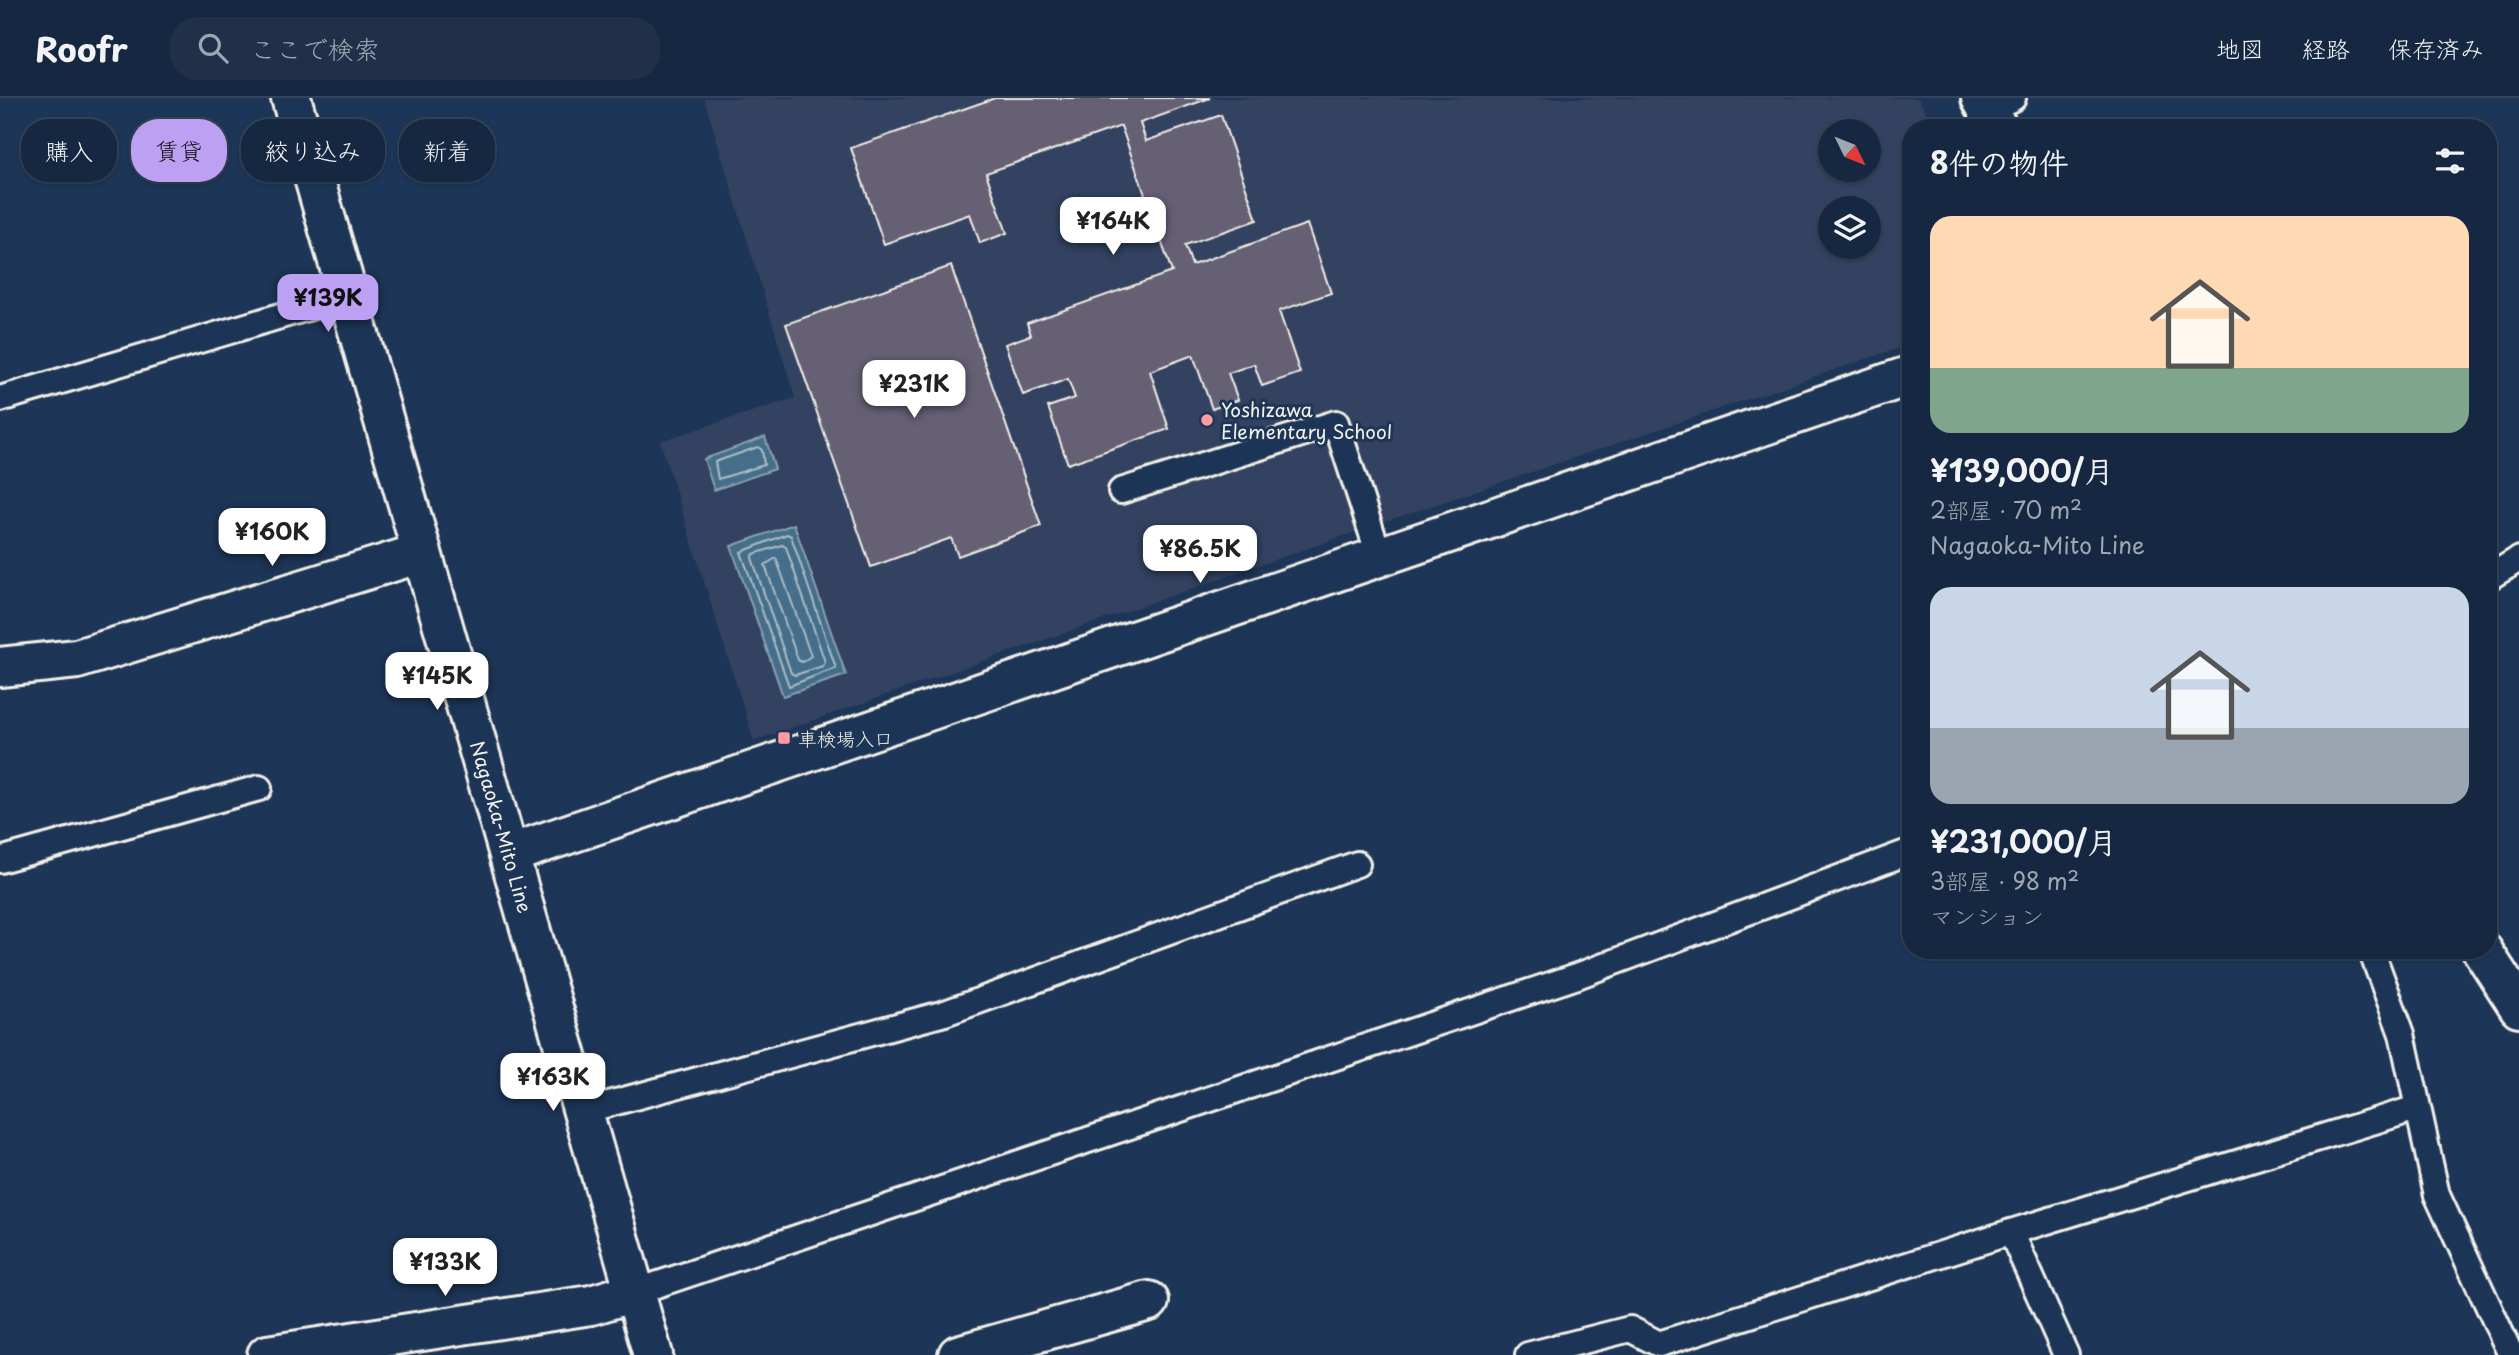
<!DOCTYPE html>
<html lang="ja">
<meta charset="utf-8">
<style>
:root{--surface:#162841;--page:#1f3048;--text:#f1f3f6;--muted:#9ea6b1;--line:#35445a;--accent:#bca0f2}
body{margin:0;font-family:"Playpen Sans","Klee One",sans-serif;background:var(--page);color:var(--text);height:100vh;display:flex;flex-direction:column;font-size:26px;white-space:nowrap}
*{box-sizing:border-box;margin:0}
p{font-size:23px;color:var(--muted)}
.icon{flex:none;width:38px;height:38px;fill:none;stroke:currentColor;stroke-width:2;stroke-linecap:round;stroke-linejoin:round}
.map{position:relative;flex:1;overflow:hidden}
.panel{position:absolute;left:1902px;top:21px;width:595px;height:840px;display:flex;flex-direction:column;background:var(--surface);border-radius:28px;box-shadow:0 2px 5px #0004,0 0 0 2px var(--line)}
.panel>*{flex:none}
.top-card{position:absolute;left:21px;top:21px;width:665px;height:63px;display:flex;gap:14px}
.needle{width:46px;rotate:133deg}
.buttons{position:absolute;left:1818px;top:21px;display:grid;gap:14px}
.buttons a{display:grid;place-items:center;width:63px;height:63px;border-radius:50%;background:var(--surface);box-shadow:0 2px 5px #0004,0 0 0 2px var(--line);font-size:35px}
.price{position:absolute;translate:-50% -60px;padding:0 16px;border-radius:14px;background:#fff;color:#222;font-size:23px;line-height:46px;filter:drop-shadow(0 2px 4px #0008)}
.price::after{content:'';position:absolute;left:50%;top:42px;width:21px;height:16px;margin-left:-10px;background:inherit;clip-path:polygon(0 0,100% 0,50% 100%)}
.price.selected{background:var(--accent);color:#111}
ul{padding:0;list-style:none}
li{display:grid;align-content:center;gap:14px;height:371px;padding:0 28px}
li span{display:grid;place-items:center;height:217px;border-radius:21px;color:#555}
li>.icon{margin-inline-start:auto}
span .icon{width:126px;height:126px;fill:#fffc;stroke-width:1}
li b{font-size:30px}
h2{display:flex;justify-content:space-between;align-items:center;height:84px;padding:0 28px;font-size:30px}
.pill{padding:0 24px;border-radius:28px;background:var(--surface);box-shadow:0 2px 5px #0004,0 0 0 2px var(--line);font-size:24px;line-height:63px}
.pill.selected{background:var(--accent);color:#111}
header{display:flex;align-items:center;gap:42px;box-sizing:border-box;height:98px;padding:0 35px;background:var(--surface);border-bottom:2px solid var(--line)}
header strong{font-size:33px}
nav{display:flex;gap:38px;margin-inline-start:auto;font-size:24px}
.search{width:490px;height:63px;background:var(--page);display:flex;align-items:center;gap:18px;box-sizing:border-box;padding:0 24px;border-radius:28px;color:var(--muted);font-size:26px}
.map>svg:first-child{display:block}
.built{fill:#334260;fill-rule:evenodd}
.water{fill:#446e8b;stroke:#8aa2b0;stroke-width:2}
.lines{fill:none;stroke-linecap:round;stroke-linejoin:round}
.shore{stroke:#aebdc3;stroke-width:2}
.building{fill:#666174;stroke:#f4f1e8;stroke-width:2}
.lane-casing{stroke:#f4f1e8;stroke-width:30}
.street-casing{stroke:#f4f1e8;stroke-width:44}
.secondary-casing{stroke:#f4f1e8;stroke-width:44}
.lane{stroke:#1d3557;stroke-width:24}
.street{stroke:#1d3557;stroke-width:38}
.secondary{stroke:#1d3557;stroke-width:38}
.poi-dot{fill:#ff9aa2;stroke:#1d3557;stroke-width:2.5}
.labels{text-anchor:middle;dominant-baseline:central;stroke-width:6;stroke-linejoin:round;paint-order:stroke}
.poi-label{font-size:19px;fill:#f4f1e8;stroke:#1d3557;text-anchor:start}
.street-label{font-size:19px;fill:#f4f1e8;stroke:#1d3557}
</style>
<header>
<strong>Roofr</strong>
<div class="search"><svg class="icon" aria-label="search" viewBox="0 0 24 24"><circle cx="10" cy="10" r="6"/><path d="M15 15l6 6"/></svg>ここで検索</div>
<nav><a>地図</a><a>経路</a><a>保存済み</a></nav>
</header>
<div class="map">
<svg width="2519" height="1257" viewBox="0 0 2519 1257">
<rect width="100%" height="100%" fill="#1d3557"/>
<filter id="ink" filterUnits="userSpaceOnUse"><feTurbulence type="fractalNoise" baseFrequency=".0143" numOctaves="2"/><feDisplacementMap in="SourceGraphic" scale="14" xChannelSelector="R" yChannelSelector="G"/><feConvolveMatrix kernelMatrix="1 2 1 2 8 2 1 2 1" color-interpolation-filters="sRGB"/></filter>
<g filter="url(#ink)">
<path class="built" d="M704 0H1918L1935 30H1911V246L1372 428 754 643 660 343 795 300ZM1830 33H1869V72H1830ZM1830 110H1869V149H1830Z"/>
<g class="water">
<path d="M765 339 775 371 714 392 704 361Z"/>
<path d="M794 426 846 577 783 598 731 448Z"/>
</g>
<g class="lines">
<g class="shore">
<path d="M758 349 762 352 764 367 718 381 715 364Z"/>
<path d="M787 436 791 438 836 570 789 588 741 454Z"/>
<path d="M782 447 786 449 825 564 823 568 795 577 791 575 752 460 754 456Z"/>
<path d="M776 460 811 558 802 564 798 562 765 467Z"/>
</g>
</g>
<g class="building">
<path d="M995 0H1210L1140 25 1146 43 1221 17 1257 122 1185 147 1192 167 1307 126 1331 195 1279 213 1300 275 1262 288 1254 266 1228 275 1238 302 1212 311 1193 257 1150 273 1169 331 1068 366 1048 309 1075 300 1068 281 1023 297 1005 246 1031 237 1027 225 1172 174 1121 28 986 75 1007 135 980 145 970 116 884 146 851 50Z"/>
<path d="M951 168 1041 428 958 458 951 440 871 469 786 226Z"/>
</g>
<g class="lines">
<defs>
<g id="lane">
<path d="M1989 12 2013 0"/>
<path d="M0 301 348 198"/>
<path d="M1121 393 1336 325 1379 457"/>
<path d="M2488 480 2519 461"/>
<path d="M0 762 259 690"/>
<path d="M2371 852 2402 936 2437 1097 2511 1257"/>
<path d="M583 1013 945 915 1357 766"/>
<path d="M2011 1134 2066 1257"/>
<path d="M635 1194 1577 878 1911 753"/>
<path d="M1528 1257 1630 1231 1659 1246 2011 1134 2417 1010"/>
</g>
<g id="street">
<path d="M267 1257 591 1207 635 1194"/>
<path d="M958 1257 1149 1203"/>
</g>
<g id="secondary">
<path d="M291 0 653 1257"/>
<path d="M1981 0 1998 30"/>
<path d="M0 569 77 561 421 455"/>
<path d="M510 756 1911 277"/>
<path d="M2482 852 2519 909"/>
</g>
</defs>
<use href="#lane" class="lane-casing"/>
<use href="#street" class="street-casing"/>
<use href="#secondary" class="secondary-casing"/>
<use href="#lane" class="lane"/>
<use href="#street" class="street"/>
<use href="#secondary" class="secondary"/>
</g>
</g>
<g class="poi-dot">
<circle cx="1207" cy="322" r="7"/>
<rect x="777" y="633" width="14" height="14" rx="3.5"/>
</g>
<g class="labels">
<g class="poi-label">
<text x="1221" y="311">Yoshizawa<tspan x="1221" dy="22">Elementary School</tspan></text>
<text x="798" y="640">車検場入口</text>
</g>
<g class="street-label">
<text transform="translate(502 729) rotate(74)">Nagaoka-Mito Line</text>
</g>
</g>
</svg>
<div class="buttons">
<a><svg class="needle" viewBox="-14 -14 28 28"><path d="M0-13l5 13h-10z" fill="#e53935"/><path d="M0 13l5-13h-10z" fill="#9ea6b1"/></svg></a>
<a><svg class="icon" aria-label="layers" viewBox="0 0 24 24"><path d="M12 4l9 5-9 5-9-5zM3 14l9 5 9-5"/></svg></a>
</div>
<b class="price" style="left:1113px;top:159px">¥164K</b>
<b class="price selected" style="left:328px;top:236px">¥139K</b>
<b class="price" style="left:914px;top:322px">¥231K</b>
<b class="price" style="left:272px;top:470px">¥160K</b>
<b class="price" style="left:1200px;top:487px">¥86.5K</b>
<b class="price" style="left:437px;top:614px">¥145K</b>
<b class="price" style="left:553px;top:1015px">¥163K</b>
<b class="price" style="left:445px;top:1200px">¥133K</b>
<div class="top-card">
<a class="pill">購入</a>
<a class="pill selected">賃貸</a>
<a class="pill">絞り込み</a>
<a class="pill">新着</a>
</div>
<section class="panel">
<h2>8件の物件<svg class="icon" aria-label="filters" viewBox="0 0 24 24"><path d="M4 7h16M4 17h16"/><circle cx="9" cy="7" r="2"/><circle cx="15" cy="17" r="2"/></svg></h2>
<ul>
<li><span style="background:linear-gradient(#ffd9b3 70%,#7fa58c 0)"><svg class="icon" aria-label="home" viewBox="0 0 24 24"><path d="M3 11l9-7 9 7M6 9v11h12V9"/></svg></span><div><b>¥139,000/月</b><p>2部屋 · 70 m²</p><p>Nagaoka-Mito Line</p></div></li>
<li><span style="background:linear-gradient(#c9d6e8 65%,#9aa5b1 0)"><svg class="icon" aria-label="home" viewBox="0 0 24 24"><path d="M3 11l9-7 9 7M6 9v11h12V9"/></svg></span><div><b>¥231,000/月</b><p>3部屋 · 98 m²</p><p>マンション</p></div></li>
</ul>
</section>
</div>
